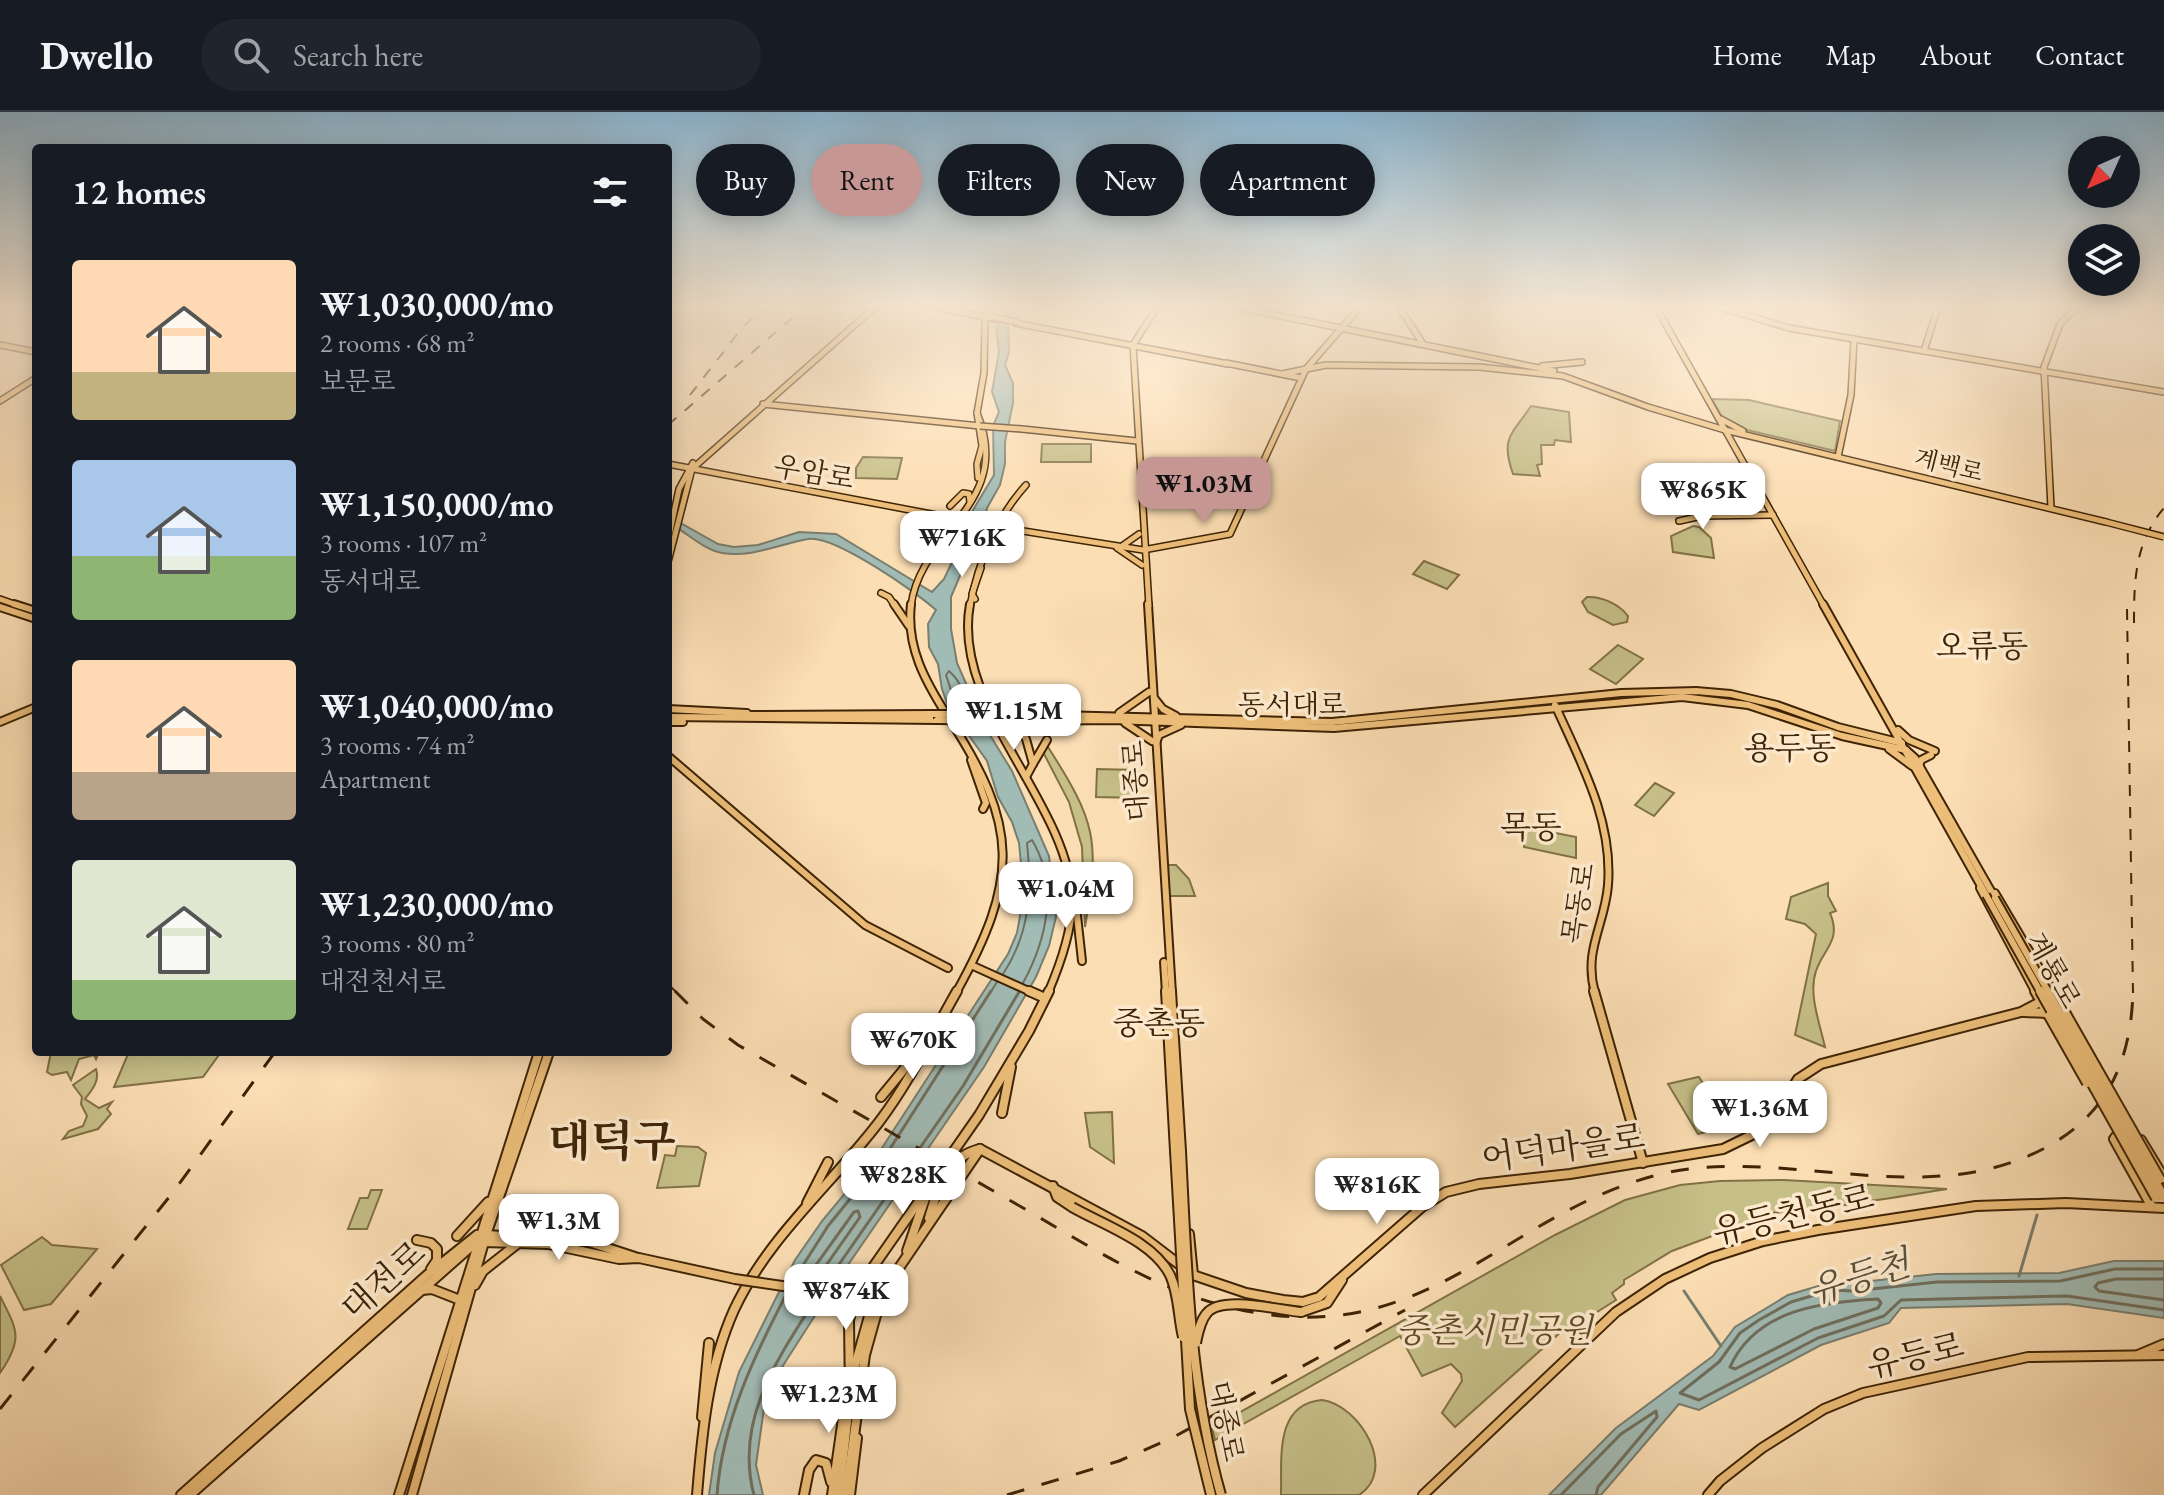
<!DOCTYPE html>
<meta charset="utf-8">
<style>
:root{--surface:#171b24;--page:#20242c;--text:#f1f3f6;--muted:#9ea1a6;--line:#363941;--accent:#c59692}
body{margin:0;font-family:"EB Garamond","Noto Serif KR",serif;background:var(--page);color:var(--text);height:100vh;display:flex;flex-direction:column;font-size:30px;white-space:nowrap}
*{box-sizing:border-box;margin:0}
p{font-size:26px;color:var(--muted)}
.icon{flex:none;width:44px;height:44px;fill:none;stroke:currentColor;stroke-width:2;stroke-linecap:round;stroke-linejoin:round}
.map{position:relative;flex:1;overflow:hidden}
.drawer{position:absolute;left:32px;top:32px;width:640px;height:912px;display:flex;flex-direction:column;background:var(--surface);border-radius:8px;box-shadow:0 4px 20px #0003}
.drawer>*{flex:none}
.top-card{position:absolute;left:696px;top:32px;width:760px;height:72px;display:flex;gap:16px}
.needle{width:52px;rotate:225deg}
.tools{position:absolute;left:2068px;top:24px;display:grid;gap:16px}
.tools a{display:grid;place-items:center;width:72px;height:72px;border-radius:50%;background:var(--surface);box-shadow:0 4px 20px #0003;font-size:40px}
.price{position:absolute;translate:-50% -68px;padding:0 18px;border-radius:16px;background:#fff;color:#222;font-size:26px;line-height:52px;filter:drop-shadow(0 2px 4px #0008)}
.price::after{content:'';position:absolute;left:50%;top:48px;width:24px;height:18px;margin-left:-12px;background:inherit;clip-path:polygon(0 0,100% 0,50% 100%)}
.price.active{background:var(--accent);color:#111}
ul{padding:0;list-style:none}
li{display:flex;align-items:center;gap:24px;height:200px;padding:0 40px}
li span{display:grid;place-items:center;flex:none;width:224px;height:160px;border-radius:8px;color:#555}
li>.icon{margin-inline-start:auto}
span .icon{width:96px;height:96px;fill:#fffc;stroke-width:1}
li b{font-size:34px}
h2{display:flex;justify-content:space-between;align-items:center;height:96px;padding:0 40px;font-size:34px}
.tag{padding:0 28px;border-radius:36px;background:var(--surface);box-shadow:0 4px 20px #0003;font-size:28px;line-height:72px}
.tag.active{background:var(--accent);color:#111}
header{display:flex;align-items:center;gap:48px;box-sizing:border-box;height:112px;padding:0 40px;background:var(--surface);border-bottom:2px solid var(--line)}
header strong{font-size:38px}
nav{display:flex;gap:44px;margin-inline-start:auto;font-size:28px}
.search{width:560px;height:72px;background:var(--page);display:flex;align-items:center;gap:20px;box-sizing:border-box;padding:0 28px;border-radius:44px;color:var(--muted);font-size:30px}
.map>svg:first-child{display:block}
.green{fill:#c6bf88;stroke:#827146;stroke-width:2}
.water{fill:#a1bbb5;stroke:#797e6f;stroke-width:2}
.lines{fill:none;stroke-linecap:round;stroke-linejoin:round}
.shore-far1{stroke:#706f5d;stroke-width:2}
.shore{stroke:#706f5d;stroke-width:3}
.stream{stroke:#797e6f;stroke-width:3}
.major-far2-casing{stroke:#3e2305;stroke-width:8}
.major-far1-casing{stroke:#3e2305;stroke-width:10}
.major-casing{stroke:#3e2305;stroke-width:12}
.major-far2{stroke:#eebf7a;stroke-width:5}
.major-far1{stroke:#eebf7a;stroke-width:6}
.major{stroke:#eebf7a;stroke-width:8}
.rail-far1{stroke:#3e2305;stroke-width:2;stroke-dasharray:11 11;stroke-linecap:butt}
.rail{stroke:#3e2305;stroke-width:3;stroke-dasharray:18 18;stroke-linecap:butt}
.major-bridge-far2-casing{stroke:#3e2305;stroke-width:8;stroke-linecap:butt}
.major-bridge-far1-casing{stroke:#3e2305;stroke-width:10;stroke-linecap:butt}
.major-bridge-casing{stroke:#3e2305;stroke-width:12;stroke-linecap:butt}
.major-bridge-far2{stroke:#eebf7a;stroke-width:5}
.major-bridge-far1{stroke:#eebf7a;stroke-width:6}
.major-bridge{stroke:#eebf7a;stroke-width:8}
.labels{text-anchor:middle;dominant-baseline:central;stroke-width:7;stroke-linejoin:round;paint-order:stroke}
.far-street-label{font-size:24px;fill:#3e2305;stroke:#fdeace}
.street-label{font-size:28px;fill:#3e2305;stroke:#fdeace}
.quarter-label{font-size:32px;fill:#3e2305;stroke:#fdeace}
.near-street-label{font-size:34px;fill:#3e2305;stroke:#fdeace}
.near-park-label{font-size:34px;font-style:italic;fill:#604a26;stroke:#fdeace}
.near-water-label{font-size:36px;font-style:italic;fill:#5c513a;stroke:#fdeace}
.near-district-label{font-size:44px;font-weight:bold;fill:#3e2305;stroke:#fdeace}
</style>
<header>
<strong>Dwello</strong>
<div class="search"><svg class="icon" aria-label="search" viewBox="0 0 24 24"><circle cx="10" cy="10" r="6"/><path d="M15 15l6 6"/></svg>Search here</div>
<nav><a>Home</a><a>Map</a><a>About</a><a>Contact</a></nav>
</header>
<div class="map">
<svg width="2164" height="1383" viewBox="0 0 2164 1383">
<rect width="100%" height="100%" fill="#fcdeb4"/>
<filter id="stains"><feTurbulence type="fractalNoise" baseFrequency=".0025" numOctaves="4"/><feColorMatrix values="0 0 0 0 .2 0 0 0 0 .09 0 0 0 0 .02 0 0 0 .5 -.17"/></filter>
<radialGradient id="worn" r=".72"><stop offset=".6" stop-color="#630" stop-opacity="0"/><stop offset="1" stop-color="#630" stop-opacity=".3"/></radialGradient>
<g class="green">
<path d="M1712 287 1749 288 1840 309 1835 339 1743 317 1722 305Z"/>
<path d="M1531 294 1569 300 1571 330 1555 328 1554 333H1541L1542 352 1537 353 1540 364 1513 362C1500 325 1512 323 1531 294Z"/>
<path d="M1042 332H1091V350H1041Z"/>
<path d="M863 345 902 346 897 367 856 366V356Z"/>
<path d="M1693 414 1699 415 1711 426 1714 446 1673 440 1671 424Z"/>
<path d="M1424 449 1459 463 1447 477 1413 462Z"/>
<path d="M1587 485C1601 484 1619 492 1628 504L1627 510 1613 513 1588 500 1582 490Z"/>
<path d="M1618 533 1643 547 1616 572 1590 557Z"/>
<path d="M1048 635C1096 710 1100 728 1085 815L1082 735 1069 690 1043 640Z"/>
<path d="M1097 657 1137 658 1139 660V686L1096 685Z"/>
<path d="M1655 671 1674 681 1654 704 1635 693Z"/>
<path d="M1525 715 1576 725V746L1524 735Z"/>
<path d="M1161 753H1176L1189 767 1195 784H1163Z"/>
<path d="M1828 771V784L1836 799 1830 801C1842 829 1823 837 1816 859 1808 882 1820 912 1825 935L1795 923 1816 822 1805 812 1786 807 1791 785Z"/>
<path d="M51 940H99L96 947 94 943 79 947 71 968 67 960 52 963 47 960Z"/>
<path d="M133 940H221L203 965 114 975 128 942Z"/>
<path d="M96 957C100 969 92 978 85 987L99 996 112 990 107 997 111 1002 98 1017 63 1027 69 1019 83 1014 87 1004 81 992 82 985 73 973Z"/>
<path d="M1698 965H1699L1729 1014 1698 1022 1668 972Z"/>
<path d="M1112 1000 1114 1051 1090 1035 1085 1001Z"/>
<path d="M677 1034 698 1035 706 1041 699 1074 657 1076 665 1043 675 1044Z"/>
<path d="M1784 1068 1947 1077C1884 1087 1821 1098 1757 1102L1750 1110 1672 1139 1624 1168V1172L1612 1181 1616 1188 1586 1207 1581 1202 1455 1315 1442 1301 1462 1269 1461 1262 1451 1252 1422 1264 1400 1224 1215 1328 1212 1316 1555 1123 1625 1088 1680 1073 1720 1069Z"/>
<path d="M371 1078H382L367 1117H348L360 1086H368Z"/>
<path d="M42 1125 52 1133 97 1137 51 1192 24 1198 1 1153Z"/>
<path d="M0 1184C17 1218 24 1226 0 1261Z"/>
<path d="M1322 1288C1360 1293 1398 1358 1359 1383H1281C1282 1347 1274 1292 1322 1288Z"/>
</g>
<g class="water">
<path d="M1010 195H1019L1008 211 1009 240 1005 253 1013 271V291L1005 330V352L1000 373 987 396 982 422 970 440 951 485V517L957 551 985 615 1012 659 1049 744 1056 805 1049 834 1036 865 984 955 839 1166 784 1252 765 1289 756 1353 763 1383H709L715 1341 739 1260 795 1148 822 1109 880 1039 1008 842 1017 821 1024 782 1019 731 1012 710 998 685 987 649 948 594 942 577 938 552 929 535 928 512 936 498C916 480 833 422 808 427 779 432 752 446 722 441 703 438 686 419 668 411V404L718 432 734 435 758 433 799 420 836 422 932 480 944 467 955 444 961 418 994 363 993 314 999 300 992 280 999 240 996 216Z"/>
<path d="M2114 1149H2164V1206L2067 1192 1901 1196 1889 1211 1821 1233 1699 1298 1679 1292 1601 1383H1549L1616 1316 1713 1244 1735 1215 1788 1183 1832 1170 1852 1171 1936 1162 2059 1161Z"/>
</g>
<g class="lines">
<g class="shore-far1">
<path d="M949 559C959 568 968 584 964 597L955 590 946 563Z"/>
<path d="M1003 862C1030 821 1032 779 1027 731L1032 728C1059 773 1047 827 1023 871"/>
<path d="M990 881 997 870"/>
</g>
<g class="shore">
<path d="M2164 1157H2115L2060 1169 1937 1170 1853 1179 1832 1178 1791 1190 1759 1208 1740 1221 1719 1250 1680 1281 1699 1288 1818 1226 1884 1204 1901 1188 2067 1184 2164 1198"/>
<path d="M2164 1167H2116L2098 1171 2095 1175 2099 1179 2164 1188"/>
<path d="M793 1169 828 1114 886 1043 991 879"/>
<path d="M803 1171 854 1100 858 1099 860 1105 813 1172"/>
<path d="M824 1174 963 974 1019 880"/>
<path d="M1878 1187 1881 1191 1878 1196 1814 1217 1735 1257 1730 1255C1756 1197 1822 1190 1878 1187Z"/>
<path d="M717 1383C722 1311 754 1244 787 1181"/>
<path d="M754 1383C734 1308 778 1246 817 1185"/>
<path d="M1561 1383 1621 1322 1656 1299 1657 1305 1598 1375 1596 1383"/>
</g>
<g class="stream">
<path d="M2019 1164 2037 1103"/>
<path d="M1684 1179 1721 1234"/>
</g>
<defs>
<g id="major-far2">
<path d="M933 195 996 207"/>
<path d="M1236 195 1554 259"/>
<path d="M1399 195 1423 232"/>
<path d="M1656 195 1824 494"/>
<path d="M1720 195 1789 216 2164 280"/>
<path d="M1015 211 1228 252"/>
<path d="M0 233 36 240"/>
<path d="M1924 239 1938 195"/>
<path d="M1226 251 1301 266"/>
<path d="M1542 254 1582 250"/>
<path d="M1282 262 1326 253 1479 255 1563 264 1648 295 1725 318 2106 410"/>
<path d="M0 289 36 266"/>
<path d="M763 292 980 314"/>
<path d="M1721 307 1743 319"/>
<path d="M1022 317 1137 329"/>
<path d="M1838 345 1851 283 1854 227"/>
<path d="M668 352 947 405"/>
<path d="M978 366 977 352 982 334 977 301 984 261 985 208 992 198"/>
<path d="M950 394 963 381 969 382 970 390"/>
<path d="M2051 396 2044 255 2060 212 2077 195"/>
<path d="M1679 409 1702 404 1773 403"/>
<path d="M1004 416 1143 438 1230 422 1306 257 1360 195"/>
<path d="M668 429 679 377 693 351"/>
<path d="M1122 434 1139 422"/>
<path d="M1117 436 1142 453"/>
<path d="M668 450 692 357 875 195"/>
<path d="M881 481 889 485 895 494"/>
<path d="M0 487 20 494"/>
<path d="M975 487 972 482 981 456"/>
<path d="M911 494C920 419 1015 392 977 301"/>
<path d="M970 494C978 451 996 406 1026 373"/>
<path d="M1149 494 1133 233 1157 195"/>
</g>
<g id="major-far1">
<path d="M14 492 36 499"/>
<path d="M894 492 909 514"/>
<path d="M911 492C906 535 925 569 948 605 1020 715 1019 767 956 881"/>
<path d="M970 492C951 595 1069 691 1072 787 1073 818 1060 853 1048 881"/>
<path d="M1148 492 1172 881"/>
<path d="M1823 492 1986 783"/>
<path d="M0 495 36 507"/>
<path d="M1155 587 1163 597 1176 604"/>
<path d="M1555 593C1581 651 1613 708 1608 773 1605 813 1583 838 1595 881"/>
<path d="M668 597 747 601"/>
<path d="M1119 601 1149 580"/>
<path d="M1019 602 1332 610 1621 581 1696 579 1731 582 1777 593 1838 615 1902 631"/>
<path d="M744 603 933 602"/>
<path d="M668 605 937 608"/>
<path d="M1023 609 1112 608 1334 616 1682 585 1748 593 1842 624 1906 638"/>
<path d="M0 610 36 595"/>
<path d="M668 610H683"/>
<path d="M1125 611 1152 629"/>
<path d="M1018 614 1026 627 1033 652 1026 665"/>
<path d="M1898 618 1909 628 1935 639"/>
<path d="M1156 631 1159 623 1181 613"/>
<path d="M1889 637 1912 654"/>
<path d="M1906 638 1915 646 1995 786"/>
<path d="M668 644 865 813 948 856"/>
<path d="M971 648 986 691 983 697"/>
<path d="M1033 652 1047 628"/>
<path d="M1919 655 1921 648 1931 643"/>
<path d="M1980 776 2036 881"/>
<path d="M1995 781 2054 881"/>
<path d="M1075 785 1082 849"/>
<path d="M1164 850 1166 881"/>
<path d="M971 853 1033 881"/>
</g>
<g id="major">
<path d="M1029 879 1045 886"/>
<path d="M1166 879 1175 1039"/>
<path d="M1171 879 1181 1039"/>
<path d="M1594 879 1643 1051"/>
<path d="M2035 879 2049 904"/>
<path d="M2052 879 2066 902"/>
<path d="M2024 900 2047 901"/>
<path d="M881 985 919 939"/>
<path d="M1002 1001 1011 955"/>
<path d="M2121 1018 2114 1027 2152 1095"/>
<path d="M2141 1028 2164 1066"/>
<path d="M980 1037 1142 1124 1193 1163 1246 1181 1283 1188 1303 1190 1319 1185 1422 1095 1446 1080 1479 1072 1570 1062 1723 1037 1760 1019 1774 1006 1798 967 1821 952 2021 900 2040 890"/>
<path d="M1053 1074 1057 1085 1072 1095"/>
<path d="M501 1090 506 1109 521 1122"/>
<path d="M807 1091 828 1050"/>
<path d="M929 1106C938 1076 946 1045 980 1037"/>
<path d="M1189 1122 1193 1163"/>
<path d="M485 1123 583 1128 638 1146"/>
<path d="M457 1124 488 1090"/>
<path d="M417 1128 431 1131 437 1137V1148L431 1157"/>
<path d="M482 1130 548 1132 619 1147 639 1146 735 1167"/>
<path d="M907 1139 928 1078"/>
<path d="M475 1173 483 1159 517 1132"/>
<path d="M422 1178 432 1177 460 1188"/>
<path d="M1301 1200 1327 1191 1342 1168"/>
<path d="M2138 1243 2164 1232"/>
<path d="M853 1261 871 1197 980 1037"/>
<path d="M702 1305 709 1231"/>
<path d="M181 1383 427 1163 477 1123"/>
<path d="M190 1383 475 1131"/>
<path d="M399 1383 539 940"/>
<path d="M412 1383 486 1123 549 940"/>
<path d="M697 1383C702 1321 708 1256 734 1198 768 1125 831 1073 879 1010 910 969 932 923 957 879"/>
<path d="M804 1383 809 1358 816 1348 826 1351 831 1370"/>
<path d="M832 1383 844 1299"/>
<path d="M839 1383 850 1282 849 1209 855 1181 979 1003 1029 919 1049 879"/>
<path d="M846 1383 865 1243 877 1200 876 1189"/>
<path d="M850 1383 857 1326"/>
<path d="M1423 1383 1616 1200 1665 1167 1710 1146 1763 1129 1818 1118 1976 1094 2066 1091 2164 1096"/>
<path d="M1708 1383 1720 1369 1762 1336 1824 1297 1863 1281 2028 1245 2164 1243"/>
</g>
</defs>
<use href="#major-far2" class="major-far2-casing"/>
<use href="#major-far1" class="major-far1-casing"/>
<use href="#major" class="major-casing"/>
<use href="#major-far2" class="major-far2"/>
<use href="#major-far1" class="major-far1"/>
<use href="#major" class="major"/>
<g class="rail-far1">
<path d="M690 283 742 216 765 195"/>
<path d="M668 313 805 195"/>
<path d="M2127 497 2133 881"/>
<path d="M2134 511C2134 468 2135 430 2164 396"/>
<path d="M668 872 677 881"/>
</g>
<g class="rail">
<path d="M675 879 703 907 738 933C829 985 920 1037 1011 1089 1092 1135 1164 1186 1258 1201 1434 1230 1509 1099 1661 1062 1783 1033 1921 1100 2043 1037 2108 1003 2131 949 2133 879"/>
<path d="M0 1297 174 1079 275 940"/>
<path d="M1007 1383 1119 1349 1172 1326 1405 1198"/>
</g>
<defs>
<g id="major-bridge-far2">
<path d="M991 205 1018 210"/>
<path d="M980 314 1022 317"/>
<path d="M947 405 1004 416"/>
<path d="M2106 410 2164 425"/>
</g>
<g id="major-bridge-far1">
<path d="M933 602H1019"/>
<path d="M937 608 1023 609"/>
<path d="M1986 783 2041 881"/>
<path d="M1995 786 2049 881"/>
</g>
<g id="major-bridge">
<path d="M2040 879 2156 1086"/>
<path d="M2047 879 2164 1085"/>
<path d="M2066 902 2160 1067"/>
<path d="M2049 904 2087 971"/>
<path d="M1175 1039 1190 1297 1211 1383"/>
<path d="M1181 1039C1187 1155 1189 1270 1221 1383"/>
<path d="M1072 1095C1103 1113 1153 1129 1170 1163 1179 1182 1178 1205 1183 1225"/>
<path d="M735 1167 865 1186"/>
<path d="M1196 1231C1198 1221 1200 1209 1207 1201 1222 1183 1278 1198 1301 1200"/>
</g>
</defs>
<use href="#major-bridge-far2" class="major-bridge-far2-casing"/>
<use href="#major-bridge-far1" class="major-bridge-far1-casing"/>
<use href="#major-bridge" class="major-bridge-casing"/>
<use href="#major-bridge-far2" class="major-bridge-far2"/>
<use href="#major-bridge-far1" class="major-bridge-far1"/>
<use href="#major-bridge" class="major-bridge"/>
</g>
<linearGradient id="sky" x2="0" y2="1"><stop stop-color="#8bb7d4"/><stop offset="0.5" stop-color="#fef0dd"/><stop offset="1" stop-color="#fef0dd" stop-opacity="0"/></linearGradient>
<rect width="2164" height="389" fill="url(#sky)"/>
<g class="labels">
<g class="far-street-label">
<text transform="translate(1949 353) rotate(14)">계백로</text>
</g>
<g class="street-label">
<text transform="translate(814 360) rotate(10)">우암로</text>
<text x="1292" y="592">동서대로</text>
<text transform="translate(1135 669) rotate(-94)">대종로</text>
<text transform="translate(1578 791) rotate(-81)">목동로</text>
<text transform="translate(2054 858) rotate(61)">계룡로</text>
<text transform="translate(1227 1309) rotate(79)">대종로</text>
</g>
<g class="quarter-label">
<text x="1982" y="534">오류동</text>
<text x="1790" y="636">용두동</text>
<text x="1531" y="715">목동</text>
<text x="1159" y="911">중촌동</text>
</g>
<g class="near-street-label">
<text transform="translate(1563 1035) rotate(-8)">어덕마을로</text>
<text transform="translate(1793 1102) rotate(-13)">유등천동로</text>
<text transform="translate(383 1168) rotate(-42)">대전로</text>
<text transform="translate(1915 1243) rotate(-13)">유등로</text>
</g>
<g class="near-park-label">
<text x="1494" y="1218">중촌시민공원</text>
</g>
<g class="near-water-label">
<text transform="translate(1859 1165) rotate(-17)">유등천</text>
</g>
<g class="near-district-label">
<text x="612" y="1028">대덕구</text>
</g>
</g>
<rect width="100%" height="100%" filter="url(#stains)"/>
<rect width="100%" height="100%" fill="url(#worn)"/>
</svg>
<div class="tools">
<a><svg class="needle" viewBox="-14 -14 28 28"><path d="M0-13l5 13h-10z" fill="#e53935"/><path d="M0 13l5-13h-10z" fill="#9ea1a6"/></svg></a>
<a><svg class="icon" aria-label="layers" viewBox="0 0 24 24"><path d="M12 4l9 5-9 5-9-5zM3 14l9 5 9-5"/></svg></a>
</div>
<b class="price active" style="left:1204px;top:413px">₩1.03M</b>
<b class="price" style="left:1703px;top:419px">₩865K</b>
<b class="price" style="left:962px;top:467px">₩716K</b>
<b class="price" style="left:1014px;top:640px">₩1.15M</b>
<b class="price" style="left:1066px;top:818px">₩1.04M</b>
<b class="price" style="left:913px;top:969px">₩670K</b>
<b class="price" style="left:1760px;top:1037px">₩1.36M</b>
<b class="price" style="left:903px;top:1104px">₩828K</b>
<b class="price" style="left:1377px;top:1114px">₩816K</b>
<b class="price" style="left:559px;top:1150px">₩1.3M</b>
<b class="price" style="left:846px;top:1220px">₩874K</b>
<b class="price" style="left:829px;top:1323px">₩1.23M</b>
<div class="top-card">
<a class="tag">Buy</a>
<a class="tag active">Rent</a>
<a class="tag">Filters</a>
<a class="tag">New</a>
<a class="tag">Apartment</a>
</div>
<section class="drawer">
<h2>12 homes<svg class="icon" aria-label="filters" viewBox="0 0 24 24"><path d="M4 7h16M4 17h16"/><circle cx="9" cy="7" r="2"/><circle cx="15" cy="17" r="2"/></svg></h2>
<ul>
<li><span style="background:linear-gradient(#ffd9b3 70%,#c2b280 0)"><svg class="icon" aria-label="home" viewBox="0 0 24 24"><path d="M3 11l9-7 9 7M6 9v11h12V9"/></svg></span><div><b>₩1,030,000/mo</b><p>2 rooms · 68 m²</p><p>보문로</p></div></li>
<li><span style="background:linear-gradient(#a9c7e8 60%,#8fb573 0)"><svg class="icon" aria-label="home" viewBox="0 0 24 24"><path d="M3 11l9-7 9 7M6 9v11h12V9"/></svg></span><div><b>₩1,150,000/mo</b><p>3 rooms · 107 m²</p><p>동서대로</p></div></li>
<li><span style="background:linear-gradient(#ffd9b3 70%,#b9a48a 0)"><svg class="icon" aria-label="home" viewBox="0 0 24 24"><path d="M3 11l9-7 9 7M6 9v11h12V9"/></svg></span><div><b>₩1,040,000/mo</b><p>3 rooms · 74 m²</p><p>Apartment</p></div></li>
<li><span style="background:linear-gradient(#dfe7d0 75%,#8fb573 0)"><svg class="icon" aria-label="home" viewBox="0 0 24 24"><path d="M3 11l9-7 9 7M6 9v11h12V9"/></svg></span><div><b>₩1,230,000/mo</b><p>3 rooms · 80 m²</p><p>대전천서로</p></div></li>
</ul>
</section>
</div>
